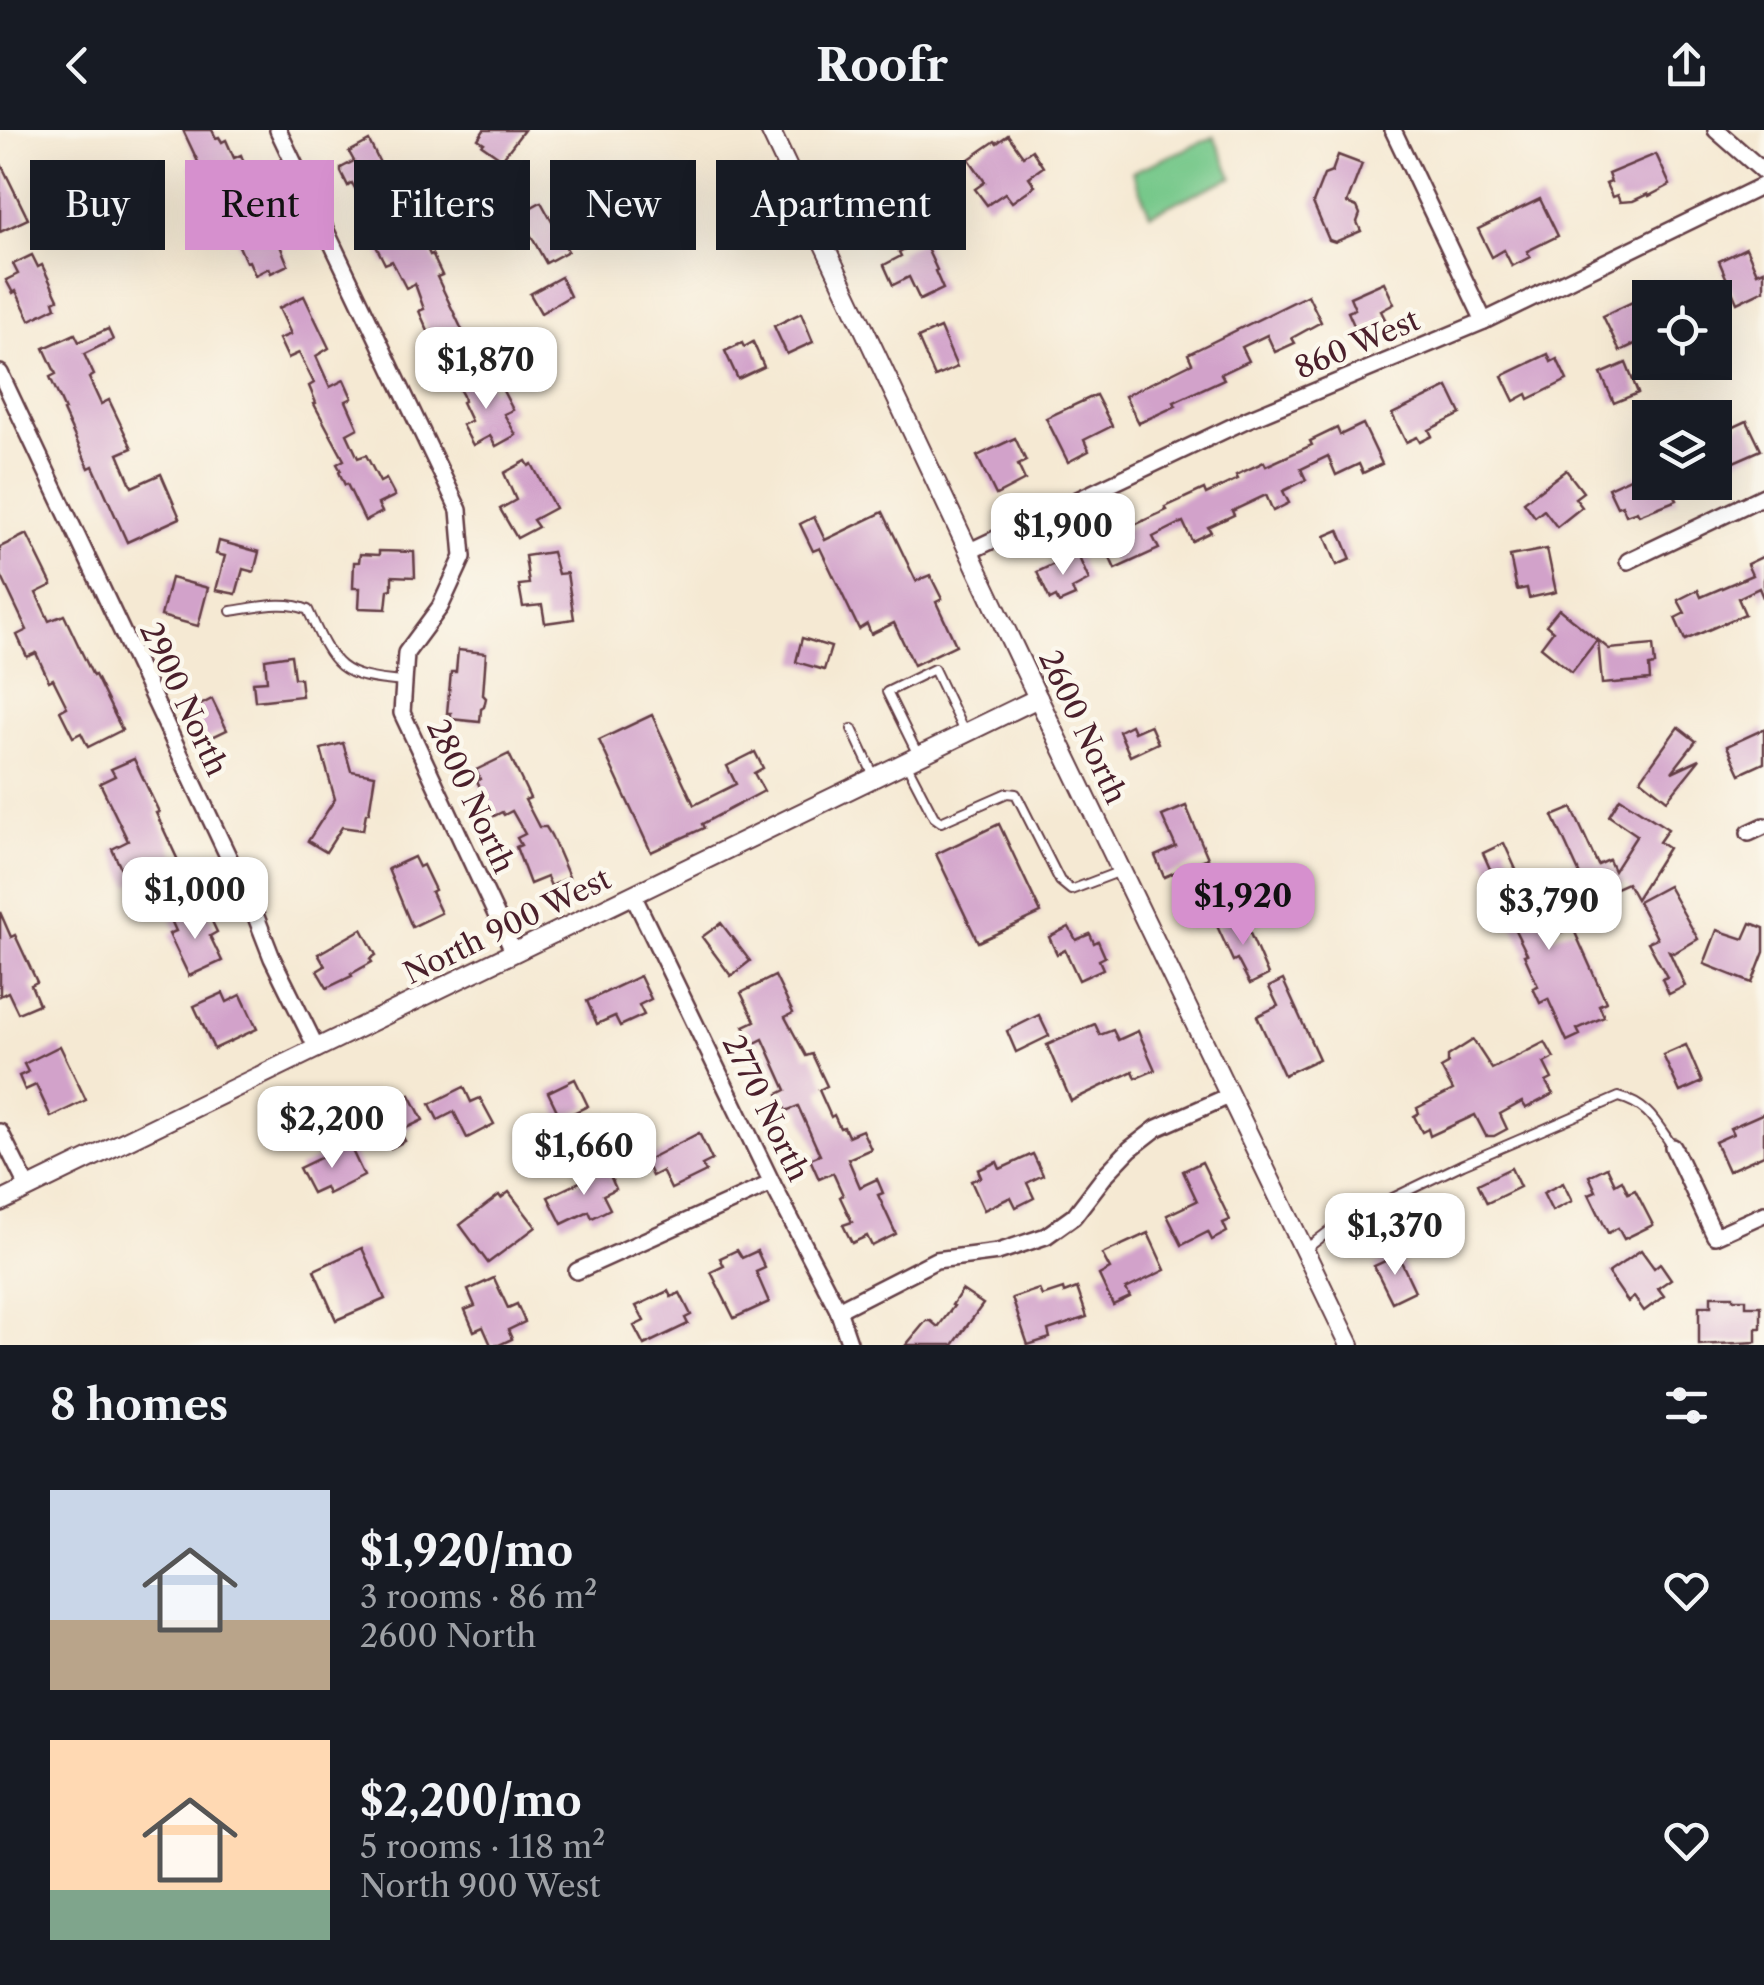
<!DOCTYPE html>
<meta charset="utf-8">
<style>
:root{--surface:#171b24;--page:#20242c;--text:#f1f3f6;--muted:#9ea1a6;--accent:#d690ce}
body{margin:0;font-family:"Libre Caslon Text",serif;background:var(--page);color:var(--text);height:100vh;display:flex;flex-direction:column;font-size:38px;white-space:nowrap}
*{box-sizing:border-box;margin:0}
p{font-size:32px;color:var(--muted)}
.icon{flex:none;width:55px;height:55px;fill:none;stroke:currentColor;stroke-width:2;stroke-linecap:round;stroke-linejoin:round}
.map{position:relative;height:1215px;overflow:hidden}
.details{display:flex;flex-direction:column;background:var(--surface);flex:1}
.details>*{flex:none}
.top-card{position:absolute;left:30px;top:30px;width:1000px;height:90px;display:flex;gap:20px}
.fabs{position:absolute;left:1632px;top:150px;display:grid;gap:20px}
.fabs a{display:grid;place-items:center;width:100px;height:100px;border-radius:0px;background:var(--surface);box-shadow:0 10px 40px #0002;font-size:50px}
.price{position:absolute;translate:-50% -85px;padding:0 22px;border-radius:20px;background:#fff;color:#222;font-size:32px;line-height:65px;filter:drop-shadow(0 2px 5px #0008)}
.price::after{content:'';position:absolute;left:50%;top:60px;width:30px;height:22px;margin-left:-15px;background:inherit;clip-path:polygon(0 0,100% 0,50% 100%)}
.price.active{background:var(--accent);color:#111}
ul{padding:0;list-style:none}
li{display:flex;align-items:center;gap:30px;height:250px;padding:0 50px}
li span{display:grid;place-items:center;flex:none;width:280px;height:200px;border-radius:0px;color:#555}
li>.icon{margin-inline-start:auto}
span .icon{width:120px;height:120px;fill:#fffc;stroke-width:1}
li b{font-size:42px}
h2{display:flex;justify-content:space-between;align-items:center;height:120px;padding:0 50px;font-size:42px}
.pill{padding:0 35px;border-radius:0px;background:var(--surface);box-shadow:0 10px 40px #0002;font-size:35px;line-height:90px}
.pill.active{background:var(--accent);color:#111}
header{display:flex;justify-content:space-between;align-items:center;height:130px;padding:0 50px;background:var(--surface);font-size:45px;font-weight:700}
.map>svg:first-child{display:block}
.green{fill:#76c88a;stroke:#60745a;stroke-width:2.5}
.building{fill:#d2a2ca}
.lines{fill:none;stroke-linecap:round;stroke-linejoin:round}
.service-casing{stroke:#643d44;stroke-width:12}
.minor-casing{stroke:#643d44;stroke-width:20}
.tertiary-casing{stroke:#643d44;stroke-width:22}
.service{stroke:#fff;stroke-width:8}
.minor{stroke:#fff;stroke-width:15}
.tertiary{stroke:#fff;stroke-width:18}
.labels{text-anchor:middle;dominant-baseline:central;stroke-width:9;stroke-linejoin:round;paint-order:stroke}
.street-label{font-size:30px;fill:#4a1f2b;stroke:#fbf7ec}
</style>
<header><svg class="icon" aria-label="back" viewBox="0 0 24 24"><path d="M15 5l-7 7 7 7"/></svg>Roofr<svg class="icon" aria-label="share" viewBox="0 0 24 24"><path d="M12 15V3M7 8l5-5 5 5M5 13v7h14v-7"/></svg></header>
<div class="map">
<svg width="1764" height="1215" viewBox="0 0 1764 1215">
<rect width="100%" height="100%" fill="#fbf7ec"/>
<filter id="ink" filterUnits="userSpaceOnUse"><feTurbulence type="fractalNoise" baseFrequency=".01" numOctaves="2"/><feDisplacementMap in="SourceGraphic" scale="20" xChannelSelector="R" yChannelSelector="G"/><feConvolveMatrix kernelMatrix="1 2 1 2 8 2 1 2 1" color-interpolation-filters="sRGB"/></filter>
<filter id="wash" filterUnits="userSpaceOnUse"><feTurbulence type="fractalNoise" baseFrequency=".0048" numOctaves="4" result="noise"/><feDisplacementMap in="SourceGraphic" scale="40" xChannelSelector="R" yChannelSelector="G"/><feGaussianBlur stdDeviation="2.25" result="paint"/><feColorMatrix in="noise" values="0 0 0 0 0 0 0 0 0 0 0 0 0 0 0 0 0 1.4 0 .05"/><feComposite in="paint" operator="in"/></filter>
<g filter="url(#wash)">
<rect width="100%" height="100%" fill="#f5e9d3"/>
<path class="green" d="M1214 7 1232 47 1150 84 1132 42Z"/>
<g id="blocks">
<g class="building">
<path d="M183 0H212L216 8 219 7 222 12 226 10 234 28 241 25 254 58 247 61 272 108 276 106 288 135 271 143 269 138 255 145 249 131 246 132 220 73 218 74 210 58 202 62 190 36 198 32Z"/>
<path d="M484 0H524L502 29 482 15 484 13 478 9Z"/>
<path d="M1008 5 1023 26 1032 20 1043 37 1029 47 1035 56 1012 72 1005 63 987 75 975 59 985 52 969 29 995 11 997 13Z"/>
<path d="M369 11 394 61 390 63 392 67 374 76 373 72 365 76 352 53 348 56 341 42V38L354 31 349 22Z"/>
<path d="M1656 24 1670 55 1649 66 1648 64 1633 71 1620 72 1617 65 1612 67 1606 54 1611 52 1608 44Z"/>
<path d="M1338 25 1362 34 1347 73 1357 77 1360 84 1357 92 1361 101 1335 112 1329 110 1313 73 1324 45 1332 42Z"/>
<path d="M0 32 28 89 0 102Z"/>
<path d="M1540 69 1558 106 1527 121 1530 127 1512 136 1504 120 1492 127 1478 99Z"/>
<path d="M541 72 568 121 546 133 519 84Z"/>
<path d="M407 90 419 114 424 112 430 125 432 124 442 145 437 147 472 221 450 232 446 223 432 230 423 212 431 208 419 181 424 179 415 154 406 158 392 131 385 134 376 116 393 109 388 99Z"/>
<path d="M923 110 937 140 935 141 943 159 920 170 909 147 893 155 884 135 901 126 899 122Z"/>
<path d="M1746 118 1757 143 1764 140V160L1737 173 1719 131Z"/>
<path d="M32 125 38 137 42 135 58 169 54 171 56 177 30 190 16 161 13 163 6 150 18 144 13 134Z"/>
<path d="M561 147 570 166 541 183 530 164Z"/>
<path d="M1384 152 1394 174 1381 181 1385 189 1357 202 1348 182 1355 179 1350 167Z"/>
<path d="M1308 165 1321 192 1292 208 1295 213 1275 222 1267 205 1242 217 1249 231 1221 244 1224 249 1174 272 1176 276 1139 293 1125 266 1192 233 1188 224Z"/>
<path d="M304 166 329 218 316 226 330 257 344 250 352 268 346 271 358 298 347 304 358 328 366 325 380 352 386 349 395 366 378 374 382 382 365 391 347 354 345 355 339 342 341 341 337 334 344 330 314 274 316 273 309 256 314 253 299 223 288 228 279 209 291 204 279 178Z"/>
<path d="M1645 166 1650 177V207L1620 221 1603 186Z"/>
<path d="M801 183 813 212 787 224 774 196Z"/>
<path d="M940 198 957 237 935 247 918 208Z"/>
<path d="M108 199 113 210 84 224 94 245 89 248 101 274 109 270 132 318 118 324 132 357 161 344 180 388 127 412 93 336 89 338 63 281 65 280 50 247 56 244 44 218 75 204 79 212Z"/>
<path d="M753 212 764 237 738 249 725 221 742 213 744 217Z"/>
<path d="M1548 224 1551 232 1557 229 1567 250 1529 269 1527 264 1514 271 1502 246Z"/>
<path d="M1626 233 1638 263 1614 273 1601 244Z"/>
<path d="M484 244 492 260 500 255 513 280 504 284 516 305 496 316 490 306 473 315 462 295 471 291 462 272 464 271 463 266 458 257Z"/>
<path d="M1448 257 1461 284 1429 300 1432 306 1420 312 1417 307 1406 312 1392 284Z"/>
<path d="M1096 265 1112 296 1084 310 1089 321 1068 332 1046 288Z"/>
<path d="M1747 291 1761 320 1729 334 1732 342 1715 350V302L1717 305Z"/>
<path d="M1363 294 1382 334 1363 343 1359 334 1336 345 1328 326 1301 339 1306 350 1283 361 1289 373 1273 381 1266 365 1232 381 1234 385 1208 397 1211 402 1192 411 1183 392 1153 407 1159 419 1115 439 1101 408 1118 400 1119 402 1167 380 1165 377 1204 359 1206 364 1238 349 1236 345 1264 332 1266 336 1312 315 1310 311 1337 298 1340 305Z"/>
<path d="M1015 308 1026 331 1018 335 1025 350 996 365 977 326Z"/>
<path d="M526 331 529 336 532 334 555 378 533 390 538 397 517 408 500 379 516 370 504 343Z"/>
<path d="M1650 339V352H1668L1677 370 1639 385 1637 381 1626 385 1622 375 1617 377 1608 358Z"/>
<path d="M1566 340 1583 362 1575 368 1582 377 1557 397 1544 380 1535 387 1524 372Z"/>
<path d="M883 382 916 451 930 445 942 469 936 472 956 515 914 535 894 493 871 504 867 494 859 499 820 418 813 421 800 394 814 387 825 410Z"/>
<path d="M1339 400 1351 429 1337 435 1325 406Z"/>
<path d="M27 404 52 455 36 463 49 491 64 485 93 546 95 545 122 600 88 617 81 603 73 607 60 581 67 577 53 549 49 551 36 523 27 527 17 505 27 500 0 443V417Z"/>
<path d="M219 411 259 422 254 442 243 439 236 464 216 460 225 426 216 424Z"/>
<path d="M1547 419 1556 462 1529 468 1527 458 1517 460 1510 426Z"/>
<path d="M379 421 414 422 415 447 392 446V459L388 460 386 479 359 478 360 458H353L354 432H359L360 424 379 425Z"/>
<path d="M552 422 558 444 567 443 574 489 545 493 542 475 523 477 519 455 529 454 525 426Z"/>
<path d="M1077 423 1089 450 1072 459 1075 466 1059 473 1056 467 1050 470 1037 442Z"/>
<path d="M1764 426V470L1759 458 1738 468 1745 484 1685 510 1675 488 1685 483 1678 470 1698 460 1701 467 1752 445 1747 434Z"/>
<path d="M171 448 208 458 198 496 161 486Z"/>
<path d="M1559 479 1597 510 1572 542 1541 517 1553 501 1546 495Z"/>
<path d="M802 508 831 517 824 540 796 532Z"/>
<path d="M1598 510 1609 519 1653 515 1655 535 1649 536 1650 550 1602 554Z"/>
<path d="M458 520 486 523 483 565 486 568 484 577 481 579 480 592 451 589V583H447L451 542H456Z"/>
<path d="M291 525 294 548H300L302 566 255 571 253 552 267 551 265 529Z"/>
<path d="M212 569 227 600 204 611 189 581Z"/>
<path d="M652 585 694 675 736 654 727 636 755 622 763 638 754 643 764 661 702 694 704 698 651 722 599 610Z"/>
<path d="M1131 595 1134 602 1150 595 1158 613 1130 626 1119 601Z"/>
<path d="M1678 597 1696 611 1672 642 1700 629 1667 670 1641 649Z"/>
<path d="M1764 599V633L1740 644 1727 616Z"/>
<path d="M343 613 351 641 375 645 369 683H366L363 700 342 697 326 722 308 711 335 669 321 619Z"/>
<path d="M509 624 530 668 525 670 539 697H546L551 705 569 747 551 756 547 747 530 754 516 717 521 715 517 708 525 704 512 681 504 685 502 682 494 686 477 651 480 649 476 640Z"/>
<path d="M134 629 159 682 156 683 188 752 148 770 139 751 129 756 112 719 128 711 100 653 115 646 111 639Z"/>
<path d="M1620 668 1668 699 1659 712 1668 718 1636 769 1627 753 1591 769 1553 686 1572 678 1598 735 1609 730 1614 741 1637 705 1609 686Z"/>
<path d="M1186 676 1208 728 1164 747 1155 726 1176 717 1162 686Z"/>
<path d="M999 694 1041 783 978 812 936 724Z"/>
<path d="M1504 713 1527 764 1530 763 1552 807 1573 798 1606 872 1599 875 1604 887 1577 899 1580 905 1567 911 1548 869 1540 873 1533 858 1538 856 1524 825 1527 824 1503 776 1506 775 1483 723Z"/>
<path d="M414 727 419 737 423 735 435 760 431 762 441 783 412 797 388 739Z"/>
<path d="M1668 756 1698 809 1674 823 1669 821 1685 856 1669 864 1662 849 1667 847 1648 812 1657 808 1638 772Z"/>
<path d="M191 781 194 789 208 783 217 802 210 806 222 831 189 846 169 804 176 801 171 790Z"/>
<path d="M0 782 11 807 15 805 37 852 31 855 39 874 18 883 8 862 0 866Z"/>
<path d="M1242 785 1268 845 1250 854 1237 829 1233 831 1217 796Z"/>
<path d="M721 793 750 831 731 846 702 807Z"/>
<path d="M1751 793 1764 798V822L1752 853 1704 834 1717 800 1744 809Z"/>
<path d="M1069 797 1076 810 1090 804 1094 813 1098 811 1105 827 1099 830 1103 839 1079 850 1065 820 1057 824 1049 807Z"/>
<path d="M362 799 376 825 370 829 372 832 351 844 352 846 327 858 317 841 325 836 318 824Z"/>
<path d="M640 846 651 869 639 875 644 885 620 896 615 886 597 894 587 871Z"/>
<path d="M775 846 793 883 785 887 806 926 812 924 827 956 819 960 831 987 834 985 840 998 844 997 848 1006 862 1000 871 1019 848 1029 860 1057 877 1049 883 1063 878 1065 896 1104 872 1116 867 1106 852 1113 843 1095 852 1092 840 1067 843 1065 833 1043 819 1049 810 1029 820 1025 798 976 786 981 778 964 786 960 763 909 753 914 744 896 755 891 741 863Z"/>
<path d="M1283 850 1319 929 1284 945 1257 886 1278 876 1269 857Z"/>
<path d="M223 863 227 872 241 865 257 899 214 919 194 876Z"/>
<path d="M1039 885 1049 906 1016 922 1007 901Z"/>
<path d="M1095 894 1100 905 1113 900 1118 910 1138 901 1155 940 1136 948 1133 941 1071 971 1047 915Z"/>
<path d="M1473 910 1492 939 1545 912 1554 928 1544 933 1552 949 1546 952 1553 964 1526 978 1522 972 1500 984 1507 999 1494 1006H1486L1475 985 1430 1006 1428 999 1422 1002 1414 986 1419 983 1417 978 1453 960 1441 938 1448 934V926Z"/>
<path d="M1686 915 1702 952 1680 962 1663 925Z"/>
<path d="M60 916 86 970 51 987 36 955 25 960 19 946 28 942 24 934Z"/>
<path d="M575 949 588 976 561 989 548 962Z"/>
<path d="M464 957 471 972 480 968 494 994 467 1008 454 982 438 990 430 974Z"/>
<path d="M410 965 423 990 400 1001 405 1011 391 1018 387 1009 370 1017 361 998 369 994 362 979 381 970 384 977Z"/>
<path d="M1764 983V1025L1728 1041 1715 1012 1733 1004 1730 998Z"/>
<path d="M699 1003 712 1030 702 1035 706 1042 671 1059 662 1041 652 1046 645 1031Z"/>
<path d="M349 1014 364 1046 328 1064 325 1057 312 1063 299 1038Z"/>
<path d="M1033 1024 1043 1045 1027 1053 1034 1068 1016 1077 1011 1067 984 1080 971 1051 981 1047 978 1040 997 1032 1000 1039Z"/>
<path d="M1202 1032 1230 1090 1223 1093 1227 1102 1212 1110 1208 1102 1182 1115 1167 1085 1197 1071 1183 1041Z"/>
<path d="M1607 1037 1615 1054 1622 1050 1628 1063 1635 1060 1653 1095 1624 1109 1618 1098 1608 1103 1589 1064 1596 1061 1589 1046Z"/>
<path d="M1511 1038 1520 1057 1487 1073 1478 1054Z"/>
<path d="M607 1039 616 1059 603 1065 610 1079 592 1088 589 1081 562 1094 548 1067Z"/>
<path d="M1563 1053 1572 1071 1552 1081 1543 1063Z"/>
<path d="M509 1062 536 1097 488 1133 460 1095 499 1065 501 1068Z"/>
<path d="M1148 1103 1165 1140 1126 1159 1130 1167 1113 1175 1099 1145 1110 1139 1102 1124Z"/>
<path d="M362 1118 385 1169 336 1190 314 1140Z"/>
<path d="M737 1120 742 1128 757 1121 765 1138 756 1142 769 1172 734 1188 711 1142 724 1136 720 1128Z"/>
<path d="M1641 1120 1654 1138 1660 1133 1671 1149 1658 1158 1664 1166 1644 1181 1634 1167 1628 1172 1608 1143Z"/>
<path d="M1398 1125 1415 1161 1392 1172 1374 1136Z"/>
<path d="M494 1148 508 1178 517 1174 525 1192 508 1200 512 1209 499 1215H491L483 1197 474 1201 465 1180 475 1176 468 1160Z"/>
<path d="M1077 1158 1087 1187 1048 1200 1050 1208 1028 1215 1012 1168 1039 1159 1042 1166 1063 1159 1064 1163Z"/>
<path d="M962 1160 983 1174 953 1215H906L926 1191H931L938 1197 954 1176 952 1175Z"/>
<path d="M668 1161 671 1167 680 1163 691 1185 685 1188 688 1194 644 1215 634 1196 644 1191 636 1176Z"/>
<path d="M1711 1166H1733V1169H1746V1176H1761V1198H1756V1212L1699 1215V1176H1711Z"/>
</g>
</g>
</g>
<g filter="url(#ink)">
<use href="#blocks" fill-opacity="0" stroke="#643d44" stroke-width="2.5"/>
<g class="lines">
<defs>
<g id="service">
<path d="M231 481C255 478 285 469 308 480 334 537 338 547 404 552"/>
<path d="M852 599 875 648"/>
<path d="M918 625 887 562 934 539 965 604"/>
<path d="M906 633 934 687 941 692 1007 663 1016 664 1060 751 1071 760 1121 741"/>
<path d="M1306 1119 1337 1095 1463 1034 1619 967C1649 975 1656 993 1673 1017"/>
</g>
<g id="minor">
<path d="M278 0 459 380 463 427 440 477 406 523 402 583 514 823"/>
<path d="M1393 0 1484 191"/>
<path d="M1716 0 1764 42"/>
<path d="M0 243 253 779 272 828 317 919"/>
<path d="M970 421 1246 290 1484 191 1764 55"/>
<path d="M1628 431 1764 366"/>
<path d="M1749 703 1764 696"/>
<path d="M633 765 772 1053 838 1180 850 1215"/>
<path d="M0 1002 28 1058"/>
<path d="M1673 1017 1715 1106 1764 1084"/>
<path d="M577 1141 772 1053"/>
<path d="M838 1180 936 1130 998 1122 1046 1106 1074 1086 1107 1043 1130 1019 1157 998 1229 966"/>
</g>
<g id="tertiary">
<path d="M770 0 1038 568 1350 1215"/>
<path d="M0 1072 1038 568"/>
</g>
</defs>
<use href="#service" class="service-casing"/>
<use href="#minor" class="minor-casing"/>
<use href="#tertiary" class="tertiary-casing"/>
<use href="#service" class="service"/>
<use href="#minor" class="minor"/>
<use href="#tertiary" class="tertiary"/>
</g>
</g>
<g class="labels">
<g class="street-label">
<text transform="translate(1357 214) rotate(-23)">860 West</text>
<text transform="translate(184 569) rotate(65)">2900 North</text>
<text transform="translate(1083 597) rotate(65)">2600 North</text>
<text transform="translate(471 666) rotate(65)">2800 North</text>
<text transform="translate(507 796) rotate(-26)">North 900 West</text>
<text transform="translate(766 978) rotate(64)">2770 North</text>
</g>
</g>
</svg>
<div class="fabs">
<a><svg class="icon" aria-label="locate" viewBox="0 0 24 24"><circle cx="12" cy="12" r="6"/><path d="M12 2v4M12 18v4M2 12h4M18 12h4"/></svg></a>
<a><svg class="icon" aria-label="layers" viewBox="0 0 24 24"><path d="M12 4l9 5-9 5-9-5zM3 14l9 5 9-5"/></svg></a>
</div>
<b class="price" style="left:486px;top:282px">$1,870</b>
<b class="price" style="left:1063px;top:448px">$1,900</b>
<b class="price" style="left:195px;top:812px">$1,000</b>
<b class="price active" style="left:1243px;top:818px">$1,920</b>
<b class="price" style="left:1549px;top:823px">$3,790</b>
<b class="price" style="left:332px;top:1041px">$2,200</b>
<b class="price" style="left:584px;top:1068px">$1,660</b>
<b class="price" style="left:1395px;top:1148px">$1,370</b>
<div class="top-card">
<a class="pill">Buy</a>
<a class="pill active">Rent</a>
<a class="pill">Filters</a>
<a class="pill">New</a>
<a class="pill">Apartment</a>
</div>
</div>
<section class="details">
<h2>8 homes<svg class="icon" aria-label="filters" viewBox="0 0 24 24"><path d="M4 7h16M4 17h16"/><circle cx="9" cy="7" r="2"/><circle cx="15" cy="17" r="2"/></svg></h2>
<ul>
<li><span style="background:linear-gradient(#c9d6e8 65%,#b9a48a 0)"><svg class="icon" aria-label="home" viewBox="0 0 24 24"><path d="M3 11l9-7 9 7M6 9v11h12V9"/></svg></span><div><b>$1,920/mo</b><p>3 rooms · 86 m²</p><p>2600 North</p></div><svg class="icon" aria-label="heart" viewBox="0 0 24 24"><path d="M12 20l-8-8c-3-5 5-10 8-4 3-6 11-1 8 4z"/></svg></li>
<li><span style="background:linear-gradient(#ffd9b3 75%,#7fa58c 0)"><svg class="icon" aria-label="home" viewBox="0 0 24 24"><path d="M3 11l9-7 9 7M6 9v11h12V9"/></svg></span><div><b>$2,200/mo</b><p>5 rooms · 118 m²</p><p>North 900 West</p></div><svg class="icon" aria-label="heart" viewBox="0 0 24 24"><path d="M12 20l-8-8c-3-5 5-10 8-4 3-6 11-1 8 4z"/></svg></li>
</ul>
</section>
